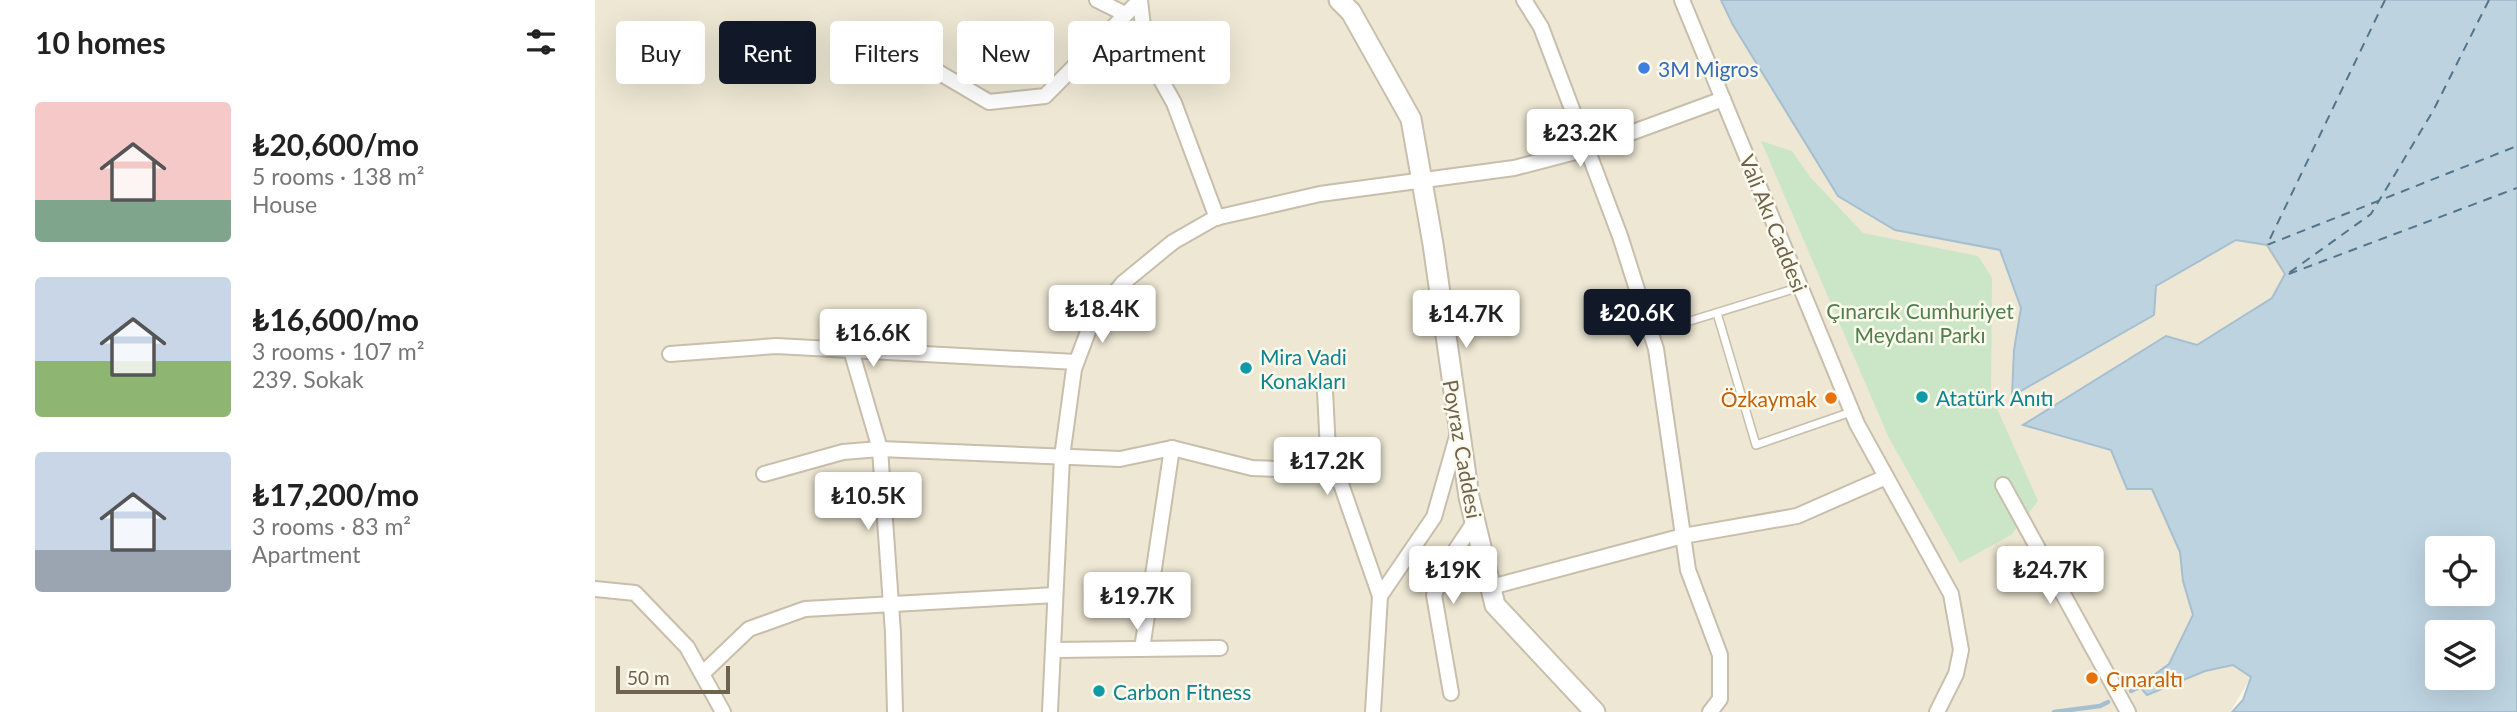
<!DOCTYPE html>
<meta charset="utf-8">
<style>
:root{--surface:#fff;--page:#f6f6f6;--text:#222;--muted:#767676;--accent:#111827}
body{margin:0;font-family:Lato,sans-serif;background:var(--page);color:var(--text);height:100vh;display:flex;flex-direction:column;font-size:26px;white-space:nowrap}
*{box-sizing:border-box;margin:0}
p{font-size:23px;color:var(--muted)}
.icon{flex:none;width:38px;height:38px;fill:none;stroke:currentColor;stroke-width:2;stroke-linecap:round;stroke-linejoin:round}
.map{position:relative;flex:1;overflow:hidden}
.side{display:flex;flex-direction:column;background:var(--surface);width:595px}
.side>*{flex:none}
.banner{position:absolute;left:21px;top:21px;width:665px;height:63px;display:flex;gap:14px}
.controls{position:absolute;left:1830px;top:536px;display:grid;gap:14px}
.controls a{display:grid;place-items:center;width:70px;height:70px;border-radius:7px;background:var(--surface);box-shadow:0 7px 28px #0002;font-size:35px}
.scale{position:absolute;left:21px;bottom:18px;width:114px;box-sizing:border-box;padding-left:7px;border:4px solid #6f624e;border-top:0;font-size:19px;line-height:24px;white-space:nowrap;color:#6f624e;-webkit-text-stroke:5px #fcfaec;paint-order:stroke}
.price{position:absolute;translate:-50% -60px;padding:0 16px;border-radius:7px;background:#fff;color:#222;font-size:23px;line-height:46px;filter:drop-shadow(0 2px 4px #0008)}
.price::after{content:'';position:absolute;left:50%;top:42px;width:21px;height:16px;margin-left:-10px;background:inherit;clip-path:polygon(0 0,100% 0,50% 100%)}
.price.on{background:var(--accent);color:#fff}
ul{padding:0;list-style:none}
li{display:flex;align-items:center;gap:21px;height:175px;padding:0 35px}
li span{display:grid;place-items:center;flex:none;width:196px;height:140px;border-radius:7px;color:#555}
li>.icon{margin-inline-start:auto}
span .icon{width:84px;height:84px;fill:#fffc;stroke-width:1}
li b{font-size:30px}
h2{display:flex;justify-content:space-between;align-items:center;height:84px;padding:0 35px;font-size:30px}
.chip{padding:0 24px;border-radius:7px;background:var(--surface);box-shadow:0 7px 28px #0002;font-size:24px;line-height:63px}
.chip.on{background:var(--accent);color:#fff}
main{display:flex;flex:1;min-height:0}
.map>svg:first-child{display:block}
.residential{fill:#ede7d3}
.green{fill:#cbe5c7}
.water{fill:#bdd3e0;stroke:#a5bfd1;stroke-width:2;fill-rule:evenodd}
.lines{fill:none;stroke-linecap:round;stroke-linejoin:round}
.stream{stroke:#a5bfd1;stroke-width:4.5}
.ferry{stroke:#52758c;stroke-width:2;stroke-dasharray:9 7;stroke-linecap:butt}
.service-casing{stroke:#c7beac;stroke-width:10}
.minor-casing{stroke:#c7beac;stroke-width:18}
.tertiary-casing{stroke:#c7beac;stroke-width:23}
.path{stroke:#d0c0a5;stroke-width:2.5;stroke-dasharray:2 5;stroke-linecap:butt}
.service{stroke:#fff;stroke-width:7}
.minor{stroke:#fff;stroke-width:14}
.tertiary{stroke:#fff;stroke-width:19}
.shop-dot{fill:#3f7fe0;stroke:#fcfaec;stroke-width:2.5}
.culture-dot{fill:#0f9aa8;stroke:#fcfaec;stroke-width:2.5}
.food-dot{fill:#e8710a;stroke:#fcfaec;stroke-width:2.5}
.labels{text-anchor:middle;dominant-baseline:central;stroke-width:5;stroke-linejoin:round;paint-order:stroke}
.shop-label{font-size:21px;fill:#366cbe;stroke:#fcfaec;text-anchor:start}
.street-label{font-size:21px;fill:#6f624e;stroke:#fcfaec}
.park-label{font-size:21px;fill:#517e4e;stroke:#fcfaec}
.culture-label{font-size:21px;fill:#0d838f;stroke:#fcfaec;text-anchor:start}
.food-label{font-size:21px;fill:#c56008;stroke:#fcfaec;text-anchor:end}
</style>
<main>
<section class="side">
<h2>10 homes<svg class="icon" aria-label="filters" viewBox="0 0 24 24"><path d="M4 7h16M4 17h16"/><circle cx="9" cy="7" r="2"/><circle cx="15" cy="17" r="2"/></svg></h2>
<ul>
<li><span style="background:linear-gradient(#f6c9c9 70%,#7fa58c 0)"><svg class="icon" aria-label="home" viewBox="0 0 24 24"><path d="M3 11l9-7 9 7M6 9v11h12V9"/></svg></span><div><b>₺20,600/mo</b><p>5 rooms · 138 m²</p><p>House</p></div></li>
<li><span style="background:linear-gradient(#c9d6e8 60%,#8fb573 0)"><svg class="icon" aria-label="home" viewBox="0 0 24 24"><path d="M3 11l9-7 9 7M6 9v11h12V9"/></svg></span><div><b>₺16,600/mo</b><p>3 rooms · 107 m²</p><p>239. Sokak</p></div></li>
<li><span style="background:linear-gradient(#c9d6e8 70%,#9aa5b1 0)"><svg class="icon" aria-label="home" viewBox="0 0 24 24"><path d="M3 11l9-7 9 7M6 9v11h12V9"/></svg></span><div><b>₺17,200/mo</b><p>3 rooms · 83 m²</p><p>Apartment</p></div></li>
</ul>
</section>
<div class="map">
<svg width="1922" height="712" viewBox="0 0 1922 712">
<rect width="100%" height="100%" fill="#f9f6e6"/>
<path class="residential" d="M0 0H1130L1153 50 1244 196 1744 209 1557 489 1585 552 1656 677 1635 712H0Z"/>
<path class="green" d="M1166 141 1197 151 1215 177 1268 233 1383 256 1397 278 1396 395 1443 501 1416 535 1365 563 1294 438Z"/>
<path class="water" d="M1126 0H1922V712H1637L1648 700 1656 677 1638 665 1610 671 1552 695 1544 686 1574 664 1598 615 1588 581 1585 552 1557 489H1532L1516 450 1428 425 1571 336 1602 345 1677 298 1690 274 1672 245 1641 240 1561 286 1559 315 1417 396 1419 350 1426 308 1405 250 1300 230 1243 196 1138 25ZM1843 548H1888V593H1843ZM1843 632H1888V677H1843Z"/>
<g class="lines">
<g class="stream">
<path d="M1536 691 1548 685"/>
<path d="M1459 712 1505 706 1513 702"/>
</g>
<g class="ferry">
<path d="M1790 0 1672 245 1922 146"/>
<path d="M1894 0 1838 111 1776 214 1691 275 1922 188"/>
</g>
<defs>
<g id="service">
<path d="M1122 313 1161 445 1256 412"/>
<path d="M1056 333 1205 287"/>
</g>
<g id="minor">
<path d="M502 0 530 14"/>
<path d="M929 0 946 27 1025 236 1061 349 1093 570 1125 655V699L1115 712"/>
<path d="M1087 0 1262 424 1356 594 1366 650 1361 674 1342 712"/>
<path d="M509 35 551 53 545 0"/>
<path d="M551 53 579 103 622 218"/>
<path d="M338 69 394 102 450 96 545 0"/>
<path d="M256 350 285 449 298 633 300 712"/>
<path d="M75 354 181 346 481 362"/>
<path d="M730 391 734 471 746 484 785 596"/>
<path d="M169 474 248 452 285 449 525 459 577 448 657 468 734 471"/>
<path d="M1408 485 1533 712"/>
<path d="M896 587 1088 536 1202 516 1291 477"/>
<path d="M0 589 40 593 92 647 128 712"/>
<path d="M547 649 577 448"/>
<path d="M459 650 625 648"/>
<path d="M108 673 154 629 210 609 460 595"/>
<path d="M856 693 839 595 854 560 880 521"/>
<path d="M455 712 467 457 479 369 497 321 528 283 578 242 620 218 725 194 919 168 992 149 1128 99"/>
<path d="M778 712 785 596 839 517 863 433"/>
</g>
<path id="tertiary" d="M744 0 756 12 816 119 838 244 874 497 900 605 1000 712"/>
</defs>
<use href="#service" class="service-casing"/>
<use href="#minor" class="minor-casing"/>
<use href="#tertiary" class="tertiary-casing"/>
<path class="path" d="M1672 245 1691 275"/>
<use href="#service" class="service"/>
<use href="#minor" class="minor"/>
<use href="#tertiary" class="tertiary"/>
</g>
<circle class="shop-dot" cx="1049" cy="68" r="7"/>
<g class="culture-dot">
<circle cx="651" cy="368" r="7"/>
<circle cx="1327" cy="397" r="7"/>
<circle cx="504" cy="691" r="7"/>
</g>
<g class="food-dot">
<circle cx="1236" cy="398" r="7"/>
<circle cx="1497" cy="678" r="7"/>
</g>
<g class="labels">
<g class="shop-label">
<text x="1063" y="68">3M Migros</text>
</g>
<g class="street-label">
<text transform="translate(1179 223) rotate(68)">Vali Akı Caddesi</text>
<text transform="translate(868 449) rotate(80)">Poyraz Caddesi</text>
</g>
<g class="park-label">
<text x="1325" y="310">Çınarcık Cumhuriyet<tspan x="1325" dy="24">Meydanı Parkı</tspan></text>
</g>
<g class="culture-label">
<text x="665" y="356">Mira Vadi<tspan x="665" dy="24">Konakları</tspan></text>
<text x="1341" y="397">Atatürk Anıtı</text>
<text x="518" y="691">Carbon Fitness</text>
</g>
<g class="food-label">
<text x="1222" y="398">Özkaymak</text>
<text x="1511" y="678" text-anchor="start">Çınaraltı</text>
</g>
</g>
</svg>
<div class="controls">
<a><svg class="icon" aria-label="locate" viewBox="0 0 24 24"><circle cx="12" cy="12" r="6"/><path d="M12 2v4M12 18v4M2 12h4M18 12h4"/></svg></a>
<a><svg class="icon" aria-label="layers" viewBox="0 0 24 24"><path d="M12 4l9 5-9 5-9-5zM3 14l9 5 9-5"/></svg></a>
</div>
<div class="scale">50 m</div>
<b class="price" style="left:985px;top:169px">₺23.2K</b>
<b class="price" style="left:507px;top:345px">₺18.4K</b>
<b class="price on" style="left:1042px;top:349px">₺20.6K</b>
<b class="price" style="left:871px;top:350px">₺14.7K</b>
<b class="price" style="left:278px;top:369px">₺16.6K</b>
<b class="price" style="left:732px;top:497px">₺17.2K</b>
<b class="price" style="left:273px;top:532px">₺10.5K</b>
<b class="price" style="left:858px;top:606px">₺19K</b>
<b class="price" style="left:1455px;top:606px">₺24.7K</b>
<b class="price" style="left:542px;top:632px">₺19.7K</b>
<div class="banner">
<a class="chip">Buy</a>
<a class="chip on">Rent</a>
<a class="chip">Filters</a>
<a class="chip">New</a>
<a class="chip">Apartment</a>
</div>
</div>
</main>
